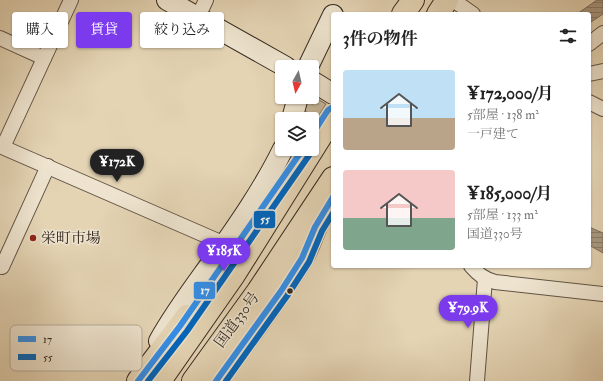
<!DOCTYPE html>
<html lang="ja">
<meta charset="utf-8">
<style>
:root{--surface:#fff;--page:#f2f2f2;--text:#222;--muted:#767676;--accent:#7c3aed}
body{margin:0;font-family:"IM FELL Double Pica","Noto Serif JP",serif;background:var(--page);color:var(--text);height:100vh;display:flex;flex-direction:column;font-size:15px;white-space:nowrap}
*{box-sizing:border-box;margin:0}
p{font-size:13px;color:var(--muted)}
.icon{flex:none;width:22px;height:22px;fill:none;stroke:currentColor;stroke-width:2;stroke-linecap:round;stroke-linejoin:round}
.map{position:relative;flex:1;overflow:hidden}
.drawer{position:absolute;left:331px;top:12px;width:260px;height:256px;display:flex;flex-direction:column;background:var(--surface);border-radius:4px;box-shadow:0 1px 3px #0004}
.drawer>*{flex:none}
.guide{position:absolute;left:12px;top:12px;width:259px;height:36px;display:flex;gap:8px}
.needle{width:26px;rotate:188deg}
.fabs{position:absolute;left:275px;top:60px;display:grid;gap:8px}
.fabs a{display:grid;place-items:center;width:44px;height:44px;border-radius:4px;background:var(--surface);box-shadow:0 1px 3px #0004;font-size:20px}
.price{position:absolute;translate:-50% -34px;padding:0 9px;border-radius:14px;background:var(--accent);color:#fff;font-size:13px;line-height:26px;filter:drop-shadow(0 1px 2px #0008)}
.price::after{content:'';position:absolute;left:50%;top:24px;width:12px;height:9px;margin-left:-6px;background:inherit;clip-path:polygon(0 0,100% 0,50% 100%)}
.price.selected{background:#222;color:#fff}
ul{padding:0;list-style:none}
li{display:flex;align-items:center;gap:12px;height:100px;padding:0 12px}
li span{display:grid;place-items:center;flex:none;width:112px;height:80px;border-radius:4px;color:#555}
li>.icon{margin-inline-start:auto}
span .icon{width:48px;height:48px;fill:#fffc;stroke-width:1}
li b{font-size:17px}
h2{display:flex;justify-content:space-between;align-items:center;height:48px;padding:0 12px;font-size:17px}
.tag{padding:0 14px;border-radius:4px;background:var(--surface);box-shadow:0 1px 3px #0004;font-size:14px;line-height:36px}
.tag.selected{background:var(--accent);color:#fff}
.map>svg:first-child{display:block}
.forest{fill:url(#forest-crowns);stroke:#7e705e}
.water{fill:url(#water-rules);stroke:#7b6d5b}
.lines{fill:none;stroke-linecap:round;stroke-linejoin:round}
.street-casing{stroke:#625446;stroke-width:16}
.secondary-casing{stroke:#362a21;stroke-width:22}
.highway-casing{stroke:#362a21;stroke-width:24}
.street{stroke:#ede3ce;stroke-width:14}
.secondary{stroke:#ede3ce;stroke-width:20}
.highway{stroke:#e4d4b4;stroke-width:22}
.bus-1-casing{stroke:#ede3ce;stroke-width:9}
.bus-2-casing{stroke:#ede3ce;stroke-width:9}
.bus-1{stroke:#338ee9;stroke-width:6}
.bus-2{stroke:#0065bd;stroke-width:6}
.poi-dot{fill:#8f2418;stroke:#ede3ce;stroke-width:1.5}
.bus-dot{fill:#362a21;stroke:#ede3ce;stroke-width:1.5}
.labels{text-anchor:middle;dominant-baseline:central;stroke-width:3;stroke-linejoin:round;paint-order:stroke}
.poi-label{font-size:15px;fill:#362a21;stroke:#ede3ce;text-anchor:start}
.street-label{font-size:15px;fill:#362a21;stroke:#ede3ce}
.key{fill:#ede3ce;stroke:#b6ac9a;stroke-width:1}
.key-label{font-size:11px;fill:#362a21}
.line-badge{stroke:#ede3ce;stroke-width:1.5}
.badge-label{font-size:11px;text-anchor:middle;font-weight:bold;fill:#fff}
</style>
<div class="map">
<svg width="603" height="381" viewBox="0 0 603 381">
<defs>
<pattern id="forest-crowns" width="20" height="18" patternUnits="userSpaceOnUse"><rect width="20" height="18" fill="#c6b79b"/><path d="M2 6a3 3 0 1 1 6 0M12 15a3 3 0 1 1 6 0" fill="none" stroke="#a2957e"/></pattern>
<pattern id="water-rules" width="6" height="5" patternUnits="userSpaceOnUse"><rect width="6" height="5" fill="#a99a82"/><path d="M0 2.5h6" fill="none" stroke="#8a7e6a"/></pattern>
</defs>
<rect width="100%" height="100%" fill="#e4d4b4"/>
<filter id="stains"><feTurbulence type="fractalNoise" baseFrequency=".005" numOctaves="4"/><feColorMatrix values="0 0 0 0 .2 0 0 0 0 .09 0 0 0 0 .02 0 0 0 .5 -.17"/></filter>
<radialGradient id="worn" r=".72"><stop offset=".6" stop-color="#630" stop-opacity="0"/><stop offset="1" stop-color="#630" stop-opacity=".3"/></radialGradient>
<path class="forest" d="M312 96 326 104 312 126V119H302L306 97Z"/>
<g class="water">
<path d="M597 0H603V14L591 22 589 23V14H577Z"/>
<path d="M589 227 603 233V253L589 245Z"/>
</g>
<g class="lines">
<defs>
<g id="street">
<path d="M453 0 473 14"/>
<path d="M198 17 206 0"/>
<path d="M0 38 44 58"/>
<path d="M589 44 603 33"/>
<path d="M589 74 603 71"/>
<path d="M589 102 603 109"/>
<path d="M0 146 225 244"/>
<path d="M3 147 71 0"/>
<path d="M471 266C478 274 484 279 495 282L603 294"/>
<path d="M2 267 48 166"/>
<path d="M477 381 485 279"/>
</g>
<g id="secondary">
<path d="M167 0 286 67"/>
<path d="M308 67 333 15"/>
<path d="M312 81 333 94"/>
<path d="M292 119 298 97"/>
<path d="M159 341C174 314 192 290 210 265 236 228 263 190 283 149"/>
</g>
<g id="highway">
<path d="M403 14 413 0"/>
<path d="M438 14 447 0"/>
<path d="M138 381 187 316"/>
<path d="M160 381 234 275 333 117"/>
<path d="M193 381 258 291 333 178"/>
<path d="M216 381C245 341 275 302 301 260 309 247 312 232 320 219"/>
</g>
</defs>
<use href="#street" class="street-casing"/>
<use href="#secondary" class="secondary-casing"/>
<use href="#highway" class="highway-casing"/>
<use href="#street" class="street"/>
<use href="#secondary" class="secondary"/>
<use href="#highway" class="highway"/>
<defs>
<g id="bus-1">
<path d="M312 135 328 110 333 107"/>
<path d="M138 381 180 326 303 149"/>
<path d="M216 381 281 291 302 258 315 227 333 197"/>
</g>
<g id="bus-2">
<path d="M148 381 187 331 310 154"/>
<path d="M226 381 287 296 309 262 322 231 333 213"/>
</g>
</defs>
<use href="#bus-1" class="bus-1-casing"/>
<use href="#bus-2" class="bus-2-casing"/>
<use href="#bus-1" class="bus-1"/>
<use href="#bus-2" class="bus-2"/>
</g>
<circle class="poi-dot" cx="33" cy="238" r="4"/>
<circle class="bus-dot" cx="290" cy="291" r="3.5"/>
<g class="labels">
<g class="poi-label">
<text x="41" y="238">栄町市場</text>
</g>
<g class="street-label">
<text transform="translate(237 320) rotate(-54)">国道330号</text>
</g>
</g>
<rect x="10" y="325" width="132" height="46" rx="6" class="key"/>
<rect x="18" y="336" width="18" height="6" fill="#338ee9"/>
<rect x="18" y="354" width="18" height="6" fill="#0065bd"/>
<g class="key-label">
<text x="43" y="343">17</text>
<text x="43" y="361">55</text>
</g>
<g class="line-badge">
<rect x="253" y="210" width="23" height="19" rx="4" fill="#0065bd"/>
<rect x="193" y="281" width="23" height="19" rx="4" fill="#338ee9"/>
</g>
<g class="badge-label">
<text x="265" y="223">55</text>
<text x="205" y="294">17</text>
</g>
<rect width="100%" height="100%" filter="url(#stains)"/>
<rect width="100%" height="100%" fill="url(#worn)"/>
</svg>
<div class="fabs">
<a><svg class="needle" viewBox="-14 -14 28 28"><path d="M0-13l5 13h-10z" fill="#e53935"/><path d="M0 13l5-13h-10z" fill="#767676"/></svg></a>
<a><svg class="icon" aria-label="layers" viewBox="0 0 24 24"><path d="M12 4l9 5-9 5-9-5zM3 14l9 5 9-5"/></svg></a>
</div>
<b class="price selected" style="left:117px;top:183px">¥172K</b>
<b class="price" style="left:224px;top:272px">¥185K</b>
<b class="price" style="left:468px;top:329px">¥79.9K</b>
<div class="guide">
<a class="tag">購入</a>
<a class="tag selected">賃貸</a>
<a class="tag">絞り込み</a>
</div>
<section class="drawer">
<h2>3件の物件<svg class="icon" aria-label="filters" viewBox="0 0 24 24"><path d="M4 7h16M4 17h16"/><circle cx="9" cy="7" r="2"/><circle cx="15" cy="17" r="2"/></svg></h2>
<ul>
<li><span style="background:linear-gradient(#bfe0f5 60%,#b9a48a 0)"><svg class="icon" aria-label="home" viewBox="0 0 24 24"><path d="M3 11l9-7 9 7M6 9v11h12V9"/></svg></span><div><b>¥172,000/月</b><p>5部屋 · 138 m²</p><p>一戸建て</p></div></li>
<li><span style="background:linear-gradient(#f6c9c9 60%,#7fa58c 0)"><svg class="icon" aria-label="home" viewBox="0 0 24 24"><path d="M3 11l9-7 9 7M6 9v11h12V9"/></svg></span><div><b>¥185,000/月</b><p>5部屋 · 133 m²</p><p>国道330号</p></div></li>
</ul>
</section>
</div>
